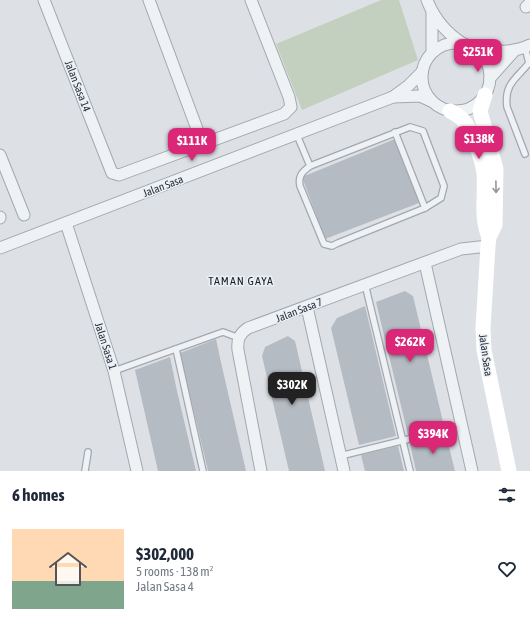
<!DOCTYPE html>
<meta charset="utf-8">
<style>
:root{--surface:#fff;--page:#f2f2f3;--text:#1f2937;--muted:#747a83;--line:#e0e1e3;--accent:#db2777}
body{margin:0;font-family:"Asap Condensed",sans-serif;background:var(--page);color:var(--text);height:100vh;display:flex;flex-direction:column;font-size:15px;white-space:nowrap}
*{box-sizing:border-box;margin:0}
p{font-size:13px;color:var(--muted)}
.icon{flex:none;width:22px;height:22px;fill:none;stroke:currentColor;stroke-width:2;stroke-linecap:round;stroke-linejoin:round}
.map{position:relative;height:471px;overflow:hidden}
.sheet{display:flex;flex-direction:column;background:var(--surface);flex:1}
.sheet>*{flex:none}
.price{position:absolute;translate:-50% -34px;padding:0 9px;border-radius:8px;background:var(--accent);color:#fff;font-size:13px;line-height:26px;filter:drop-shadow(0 1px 2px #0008)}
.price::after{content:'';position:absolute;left:50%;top:24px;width:12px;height:9px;margin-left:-6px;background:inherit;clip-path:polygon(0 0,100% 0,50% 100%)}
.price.selected{background:#222;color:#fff}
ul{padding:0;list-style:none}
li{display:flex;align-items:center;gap:12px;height:100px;padding:0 12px}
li+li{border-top:1px solid var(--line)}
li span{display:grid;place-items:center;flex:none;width:112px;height:80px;border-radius:0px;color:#555}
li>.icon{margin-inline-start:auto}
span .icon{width:48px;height:48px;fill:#fffc;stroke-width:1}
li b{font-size:17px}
h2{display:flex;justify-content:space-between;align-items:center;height:48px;padding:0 12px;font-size:17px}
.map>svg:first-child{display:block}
.green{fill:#c4d0bf}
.building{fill:#b5bbc3}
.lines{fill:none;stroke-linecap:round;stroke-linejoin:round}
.lane-casing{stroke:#a3a8b0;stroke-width:8}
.street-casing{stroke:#a3a8b0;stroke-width:13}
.lane{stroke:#eff2f5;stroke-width:5.5}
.street{stroke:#eff2f5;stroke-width:11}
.secondary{stroke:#fff;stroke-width:15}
.oneway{stroke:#93989e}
.labels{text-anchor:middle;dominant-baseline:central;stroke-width:3;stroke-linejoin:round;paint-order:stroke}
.street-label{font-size:11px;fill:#27303c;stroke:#ecf0f4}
.neighbourhood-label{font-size:12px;letter-spacing:1px;fill:#1a212d;stroke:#ecf0f4}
</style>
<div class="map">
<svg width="530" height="471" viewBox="0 0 530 471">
<rect width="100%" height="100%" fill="#dde1e6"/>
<path class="green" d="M381 0H399L418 60 302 110 276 44Z"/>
<g class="building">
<path d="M395 139 419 203 325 239 302 177Z"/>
<path d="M405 291 413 296 444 426 408 435 376 302Z"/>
<path d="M365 306 396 436 359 445 331 328 337 318Z"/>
<path d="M288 336 295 341 325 471H289L262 356 265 347Z"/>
<path d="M216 339 220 358 246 471H208L180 353Z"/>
<path d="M170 357 177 391 196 471H158L135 370Z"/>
<path d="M446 435 455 471H416L410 444Z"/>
<path d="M398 446 404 471H365L361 455Z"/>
</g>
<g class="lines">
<defs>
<g id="lane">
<path d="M410 127 423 131 444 186 441 198 425 208 338 243 332 246 324 244 300 186C298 176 302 172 310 166Z"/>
<path d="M395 132 425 208"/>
<path d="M297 135 310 166"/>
<path d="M525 154 507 107C504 84 516 79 529 63L525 47"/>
<path d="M365 284 410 471"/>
<path d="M176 349 203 471"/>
<path d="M114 371 223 332 239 338"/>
<path d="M340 456 462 426"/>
<path d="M85 471 88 452"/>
</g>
<g id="street">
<path d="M44 0 112 173 119 175 284 114 291 107 289 97 251 0"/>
<path d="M149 0 203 145"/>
<path d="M427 0C434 18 445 32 462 43"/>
<path d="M526 7 530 3"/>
<path d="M432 13V52"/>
<circle cx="456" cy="77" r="34"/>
<path d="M478 50C496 52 513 53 530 45"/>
<path d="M490 78 515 50"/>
<path d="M393 97 420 96 431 101"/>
<path d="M0 155 24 215"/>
<path d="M0 217V218"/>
<path d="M66 223 114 371 137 471"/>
<path d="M0 248 393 97 408 86 422 72"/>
<path d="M425 263 472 471"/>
<path d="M307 307 344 471"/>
<path d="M261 471 238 350C237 340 239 334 248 328L461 249 488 246"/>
</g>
</defs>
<use href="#lane" class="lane-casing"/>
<use href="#street" class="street-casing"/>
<use href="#lane" class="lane"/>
<use href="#street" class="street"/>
<g class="secondary">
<path d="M485 95 480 111 496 169 495 225 489 237 488 246 483 328 484 350 509 471"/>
<path d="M450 111C454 113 459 116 462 119 472 129 482 159 484 173 486 196 480 215 489 237"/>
</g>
</g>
<defs><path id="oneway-shaft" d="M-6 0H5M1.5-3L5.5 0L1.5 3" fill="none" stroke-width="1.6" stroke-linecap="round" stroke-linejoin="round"/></defs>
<use class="oneway" href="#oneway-shaft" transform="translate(496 187) rotate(89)"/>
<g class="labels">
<g class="street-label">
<text transform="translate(78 86) rotate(69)">Jalan Sasa 14</text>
<text transform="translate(163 186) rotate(-21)">Jalan Sasa</text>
<text transform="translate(299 310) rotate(-21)">Jalan Sasa 7</text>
<text transform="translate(106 346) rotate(72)">Jalan Sasa 1</text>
<text transform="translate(486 355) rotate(82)">Jalan Sasa</text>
</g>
<g class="neighbourhood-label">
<text x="241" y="281">TAMAN GAYA</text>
</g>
</g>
</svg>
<b class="price" style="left:478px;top:73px">$251K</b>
<b class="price" style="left:479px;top:160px">$138K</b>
<b class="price" style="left:192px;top:162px">$111K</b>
<b class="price" style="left:410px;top:363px">$262K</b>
<b class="price selected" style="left:292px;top:406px">$302K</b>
<b class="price" style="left:433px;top:455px">$394K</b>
</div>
<section class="sheet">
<h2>6 homes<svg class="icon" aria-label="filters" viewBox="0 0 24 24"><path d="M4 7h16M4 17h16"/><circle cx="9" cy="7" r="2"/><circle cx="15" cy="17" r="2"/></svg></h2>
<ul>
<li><span style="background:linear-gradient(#ffd9b3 65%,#7fa58c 0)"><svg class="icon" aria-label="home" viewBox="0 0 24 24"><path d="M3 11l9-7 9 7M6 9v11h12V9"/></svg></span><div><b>$302,000</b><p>5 rooms · 138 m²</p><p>Jalan Sasa 4</p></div><svg class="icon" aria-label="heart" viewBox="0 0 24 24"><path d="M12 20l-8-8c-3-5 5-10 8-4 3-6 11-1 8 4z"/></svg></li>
</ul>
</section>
